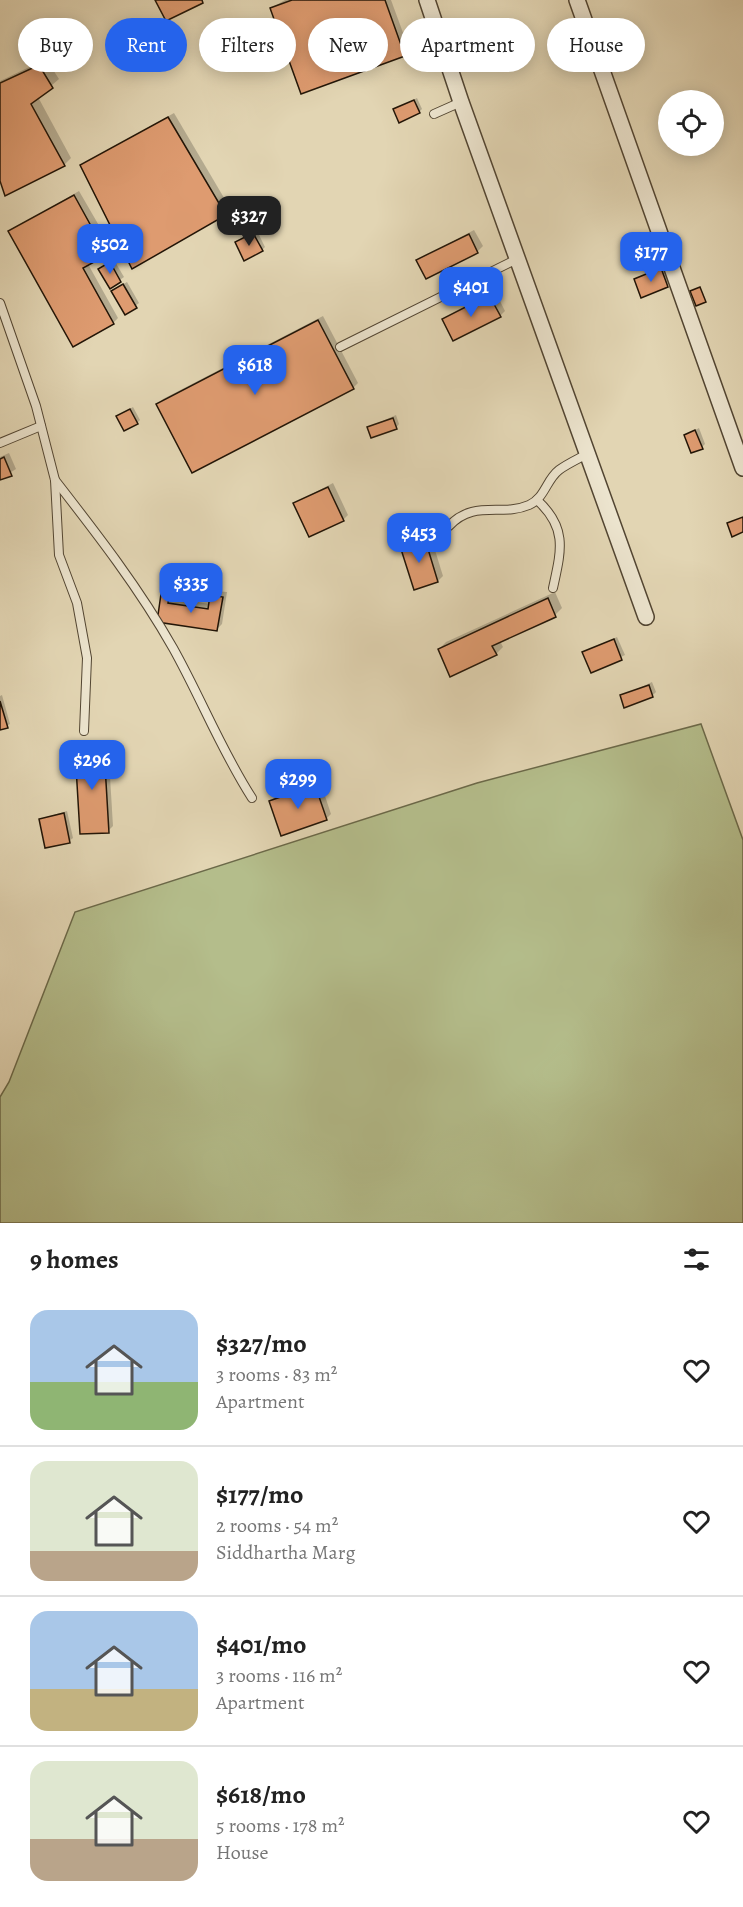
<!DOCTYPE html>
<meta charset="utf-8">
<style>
:root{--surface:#fff;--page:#f6f6f6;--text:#222;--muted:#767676;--line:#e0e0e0;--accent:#2563eb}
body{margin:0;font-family:Alegreya,serif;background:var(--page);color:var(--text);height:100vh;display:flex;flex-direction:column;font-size:22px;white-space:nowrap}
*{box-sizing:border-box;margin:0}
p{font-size:20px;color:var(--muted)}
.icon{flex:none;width:33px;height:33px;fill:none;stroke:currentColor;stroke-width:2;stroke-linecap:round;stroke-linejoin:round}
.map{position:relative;height:1223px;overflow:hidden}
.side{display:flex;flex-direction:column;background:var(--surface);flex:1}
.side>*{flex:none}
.guide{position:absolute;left:18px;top:18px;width:708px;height:54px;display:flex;gap:12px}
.tools{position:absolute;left:658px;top:90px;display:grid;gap:12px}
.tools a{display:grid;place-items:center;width:66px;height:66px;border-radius:50%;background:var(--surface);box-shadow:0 3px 15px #0003;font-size:30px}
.price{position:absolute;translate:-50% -51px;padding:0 14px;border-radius:12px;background:var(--accent);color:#fff;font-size:20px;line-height:39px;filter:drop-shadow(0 2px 3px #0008)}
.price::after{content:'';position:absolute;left:50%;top:36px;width:18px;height:14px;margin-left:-9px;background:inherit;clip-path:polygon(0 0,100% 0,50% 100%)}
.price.selected{background:#222;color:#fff}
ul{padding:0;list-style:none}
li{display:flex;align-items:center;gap:18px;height:150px;padding:0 30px}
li+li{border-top:2px solid var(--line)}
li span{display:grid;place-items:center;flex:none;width:168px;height:120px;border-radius:18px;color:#555}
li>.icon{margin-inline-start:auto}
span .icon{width:72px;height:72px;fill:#fffc;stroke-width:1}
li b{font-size:26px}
h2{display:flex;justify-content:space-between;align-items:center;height:72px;padding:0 30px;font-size:26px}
.chip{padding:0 21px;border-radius:27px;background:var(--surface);box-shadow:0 3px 15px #0003;font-size:21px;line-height:54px}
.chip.selected{background:var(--accent);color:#fff}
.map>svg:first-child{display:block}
.green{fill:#b4bd8b;stroke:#6b6949;stroke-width:1.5}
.shadow{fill:#0003}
.building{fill:#de9b70;stroke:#221507;stroke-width:1.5}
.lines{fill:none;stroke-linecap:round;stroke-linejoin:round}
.service-casing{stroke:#524532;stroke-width:10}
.minor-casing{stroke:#524532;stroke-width:18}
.service{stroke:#ece4ce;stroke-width:8}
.minor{stroke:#ece4ce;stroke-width:15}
</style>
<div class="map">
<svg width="743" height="1223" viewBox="0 0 743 1223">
<rect width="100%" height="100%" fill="#e2d5b3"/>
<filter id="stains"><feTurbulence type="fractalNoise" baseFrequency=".00333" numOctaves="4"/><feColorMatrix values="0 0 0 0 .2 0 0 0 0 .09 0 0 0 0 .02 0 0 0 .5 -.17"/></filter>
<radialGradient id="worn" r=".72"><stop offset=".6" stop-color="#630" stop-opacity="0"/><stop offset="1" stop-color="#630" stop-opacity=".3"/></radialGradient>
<path class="green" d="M701 724 743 840V1223H0V1097L9 1082 75 912 477 783Z"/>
<g class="shadow">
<path d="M285 0H391L409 49 404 55 271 8Z"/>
<path d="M46 59 59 79 38 97 71 158 64 165 6 194 0 176V81Z"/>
<path d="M417 98 422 109 419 112 394 110Z"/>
<path d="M174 113 230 208 132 267 82 165Z"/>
<path d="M79 191 112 248 88 264 118 318 113 323 10 231Z"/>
<path d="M474 230 483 246 477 252 418 260Z"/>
<path d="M257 231 265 247 262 250 236 243Z"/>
<path d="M114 260 124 277 110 287 103 266Z"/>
<path d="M665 268 671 282 642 296 635 279Z"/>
<path d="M127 282 139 303 126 313 116 288Z"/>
<path d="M495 291 505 311 500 316 444 319Z"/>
<path d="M323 316 358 383 353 388 158 404 163 399Z"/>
<path d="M133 407 140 420 137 423 118 416Z"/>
<path d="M396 415 399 424 396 428 369 427Z"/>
<path d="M699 428 705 444 702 447 686 435Z"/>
<path d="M9 453 16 469 0 479V457Z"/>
<path d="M333 483 348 515 343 520 295 503Z"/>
<path d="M430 534 443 576 438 581 402 547 407 542Z"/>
<path d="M168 590 174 591 172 598 210 604 211 596 216 591 227 592 222 624 217 629 158 621 162 595Z"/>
<path d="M555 592 562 608 555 615 500 641 503 647 496 654 439 649 446 642Z"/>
<path d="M617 637 625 655 591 671 584 653Z"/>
<path d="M652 682 656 692 652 696H622Z"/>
<path d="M2 695 10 724 0 729V696Z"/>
<path d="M108 743 113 826 108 831 77 750 82 745Z"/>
<path d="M320 781 331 814 326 819 271 801 276 796Z"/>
<path d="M67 811 73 838 69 841 40 819Z"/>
</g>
<g class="building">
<path d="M155 0H202L203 3 166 21Z"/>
<path d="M292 0H385L405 56 301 94 270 8Z"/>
<path d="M39 65 53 88 31 104 65 166 5 196 0 181V83Z"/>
<path d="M414 100 420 113 399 123 393 109Z"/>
<path d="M168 117 226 215 132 269 80 165Z"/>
<path d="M74 195 107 255 83 268 114 324 73 347 8 231Z"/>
<path d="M253 233 263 251 244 261 235 242Z"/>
<path d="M469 234 478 253 426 279 416 260Z"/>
<path d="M110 262 121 282 110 289 98 269Z"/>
<path d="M661 268 668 287 641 298 634 279Z"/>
<path d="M123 284 137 308 125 315 111 291Z"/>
<path d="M700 287 706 302 696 306 690 291Z"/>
<path d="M489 295 501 317 453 341 442 319Z"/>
<path d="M318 320 354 389 192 473 156 404Z"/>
<path d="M130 409 138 424 124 431 116 416Z"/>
<path d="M393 418 397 429 371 438 367 427Z"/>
<path d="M695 430 703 449 691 453 684 435Z"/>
<path d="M4 457 12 476 0 480V459Z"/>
<path d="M328 487 344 521 309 537 293 503Z"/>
<path d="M743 517V532L732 537 727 523Z"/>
<path d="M425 539 438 582 414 590 400 546Z"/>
<path d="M161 594 169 596 168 603 208 609 210 595 223 597 217 631 157 622Z"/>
<path d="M548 598 556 617 492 646 497 655 450 677 438 649Z"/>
<path d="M614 639 622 660 591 673 582 652Z"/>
<path d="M649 685 653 697 624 708 620 695Z"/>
<path d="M0 701 8 728 0 730Z"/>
<path d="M104 748 109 833 80 834 75 750Z"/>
<path d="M315 785 327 820 281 836 269 801Z"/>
<path d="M64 813 70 843 45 848 39 819Z"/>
</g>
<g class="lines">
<defs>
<g id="service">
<path d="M434 114 461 102"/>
<path d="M0 303 36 406 55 480 59 555 77 603 87 658 84 731"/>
<path d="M340 347 517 259"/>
<path d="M0 443 41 426"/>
<path d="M55 480C97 534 139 588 173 648 201 698 221 750 252 798"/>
<path d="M537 500C568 528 561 551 553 588"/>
<path d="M449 526C474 499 501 517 529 505 545 498 546 480 559 470 567 464 578 459 587 454"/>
</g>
<g id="minor">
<path d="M427 0 461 102 646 617"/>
<path d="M577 0 743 468"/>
</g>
</defs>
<use href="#service" class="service-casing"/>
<use href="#minor" class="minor-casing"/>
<use href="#service" class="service"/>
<use href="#minor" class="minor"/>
</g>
<rect width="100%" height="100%" filter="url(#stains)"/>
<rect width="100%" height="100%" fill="url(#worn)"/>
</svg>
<div class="tools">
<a><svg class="icon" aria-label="locate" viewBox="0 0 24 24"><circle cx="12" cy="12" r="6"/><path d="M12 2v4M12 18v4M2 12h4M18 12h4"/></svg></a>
</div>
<b class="price selected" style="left:249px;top:247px">$327</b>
<b class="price" style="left:110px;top:275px">$502</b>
<b class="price" style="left:651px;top:283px">$177</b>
<b class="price" style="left:471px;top:318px">$401</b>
<b class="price" style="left:255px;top:396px">$618</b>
<b class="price" style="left:419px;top:564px">$453</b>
<b class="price" style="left:191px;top:614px">$335</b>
<b class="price" style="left:92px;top:791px">$296</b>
<b class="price" style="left:298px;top:810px">$299</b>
<div class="guide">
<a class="chip">Buy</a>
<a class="chip selected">Rent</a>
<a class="chip">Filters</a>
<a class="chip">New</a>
<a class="chip">Apartment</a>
<a class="chip">House</a>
</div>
</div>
<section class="side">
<h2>9 homes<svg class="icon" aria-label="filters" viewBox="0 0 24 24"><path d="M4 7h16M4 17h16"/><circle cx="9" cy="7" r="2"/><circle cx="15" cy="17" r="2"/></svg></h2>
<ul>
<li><span style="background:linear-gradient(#a9c7e8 60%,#8fb573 0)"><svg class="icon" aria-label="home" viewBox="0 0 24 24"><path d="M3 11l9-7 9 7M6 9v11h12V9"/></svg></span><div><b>$327/mo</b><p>3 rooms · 83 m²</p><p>Apartment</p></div><svg class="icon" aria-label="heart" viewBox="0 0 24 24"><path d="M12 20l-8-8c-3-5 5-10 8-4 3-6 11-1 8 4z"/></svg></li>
<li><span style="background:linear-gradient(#dfe7d0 75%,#b9a48a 0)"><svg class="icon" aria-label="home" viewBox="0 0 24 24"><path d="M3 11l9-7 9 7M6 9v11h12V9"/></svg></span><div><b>$177/mo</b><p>2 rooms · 54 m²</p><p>Siddhartha Marg</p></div><svg class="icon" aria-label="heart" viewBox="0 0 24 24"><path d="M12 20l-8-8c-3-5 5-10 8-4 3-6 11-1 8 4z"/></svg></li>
<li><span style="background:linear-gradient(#a9c7e8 65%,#c2b280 0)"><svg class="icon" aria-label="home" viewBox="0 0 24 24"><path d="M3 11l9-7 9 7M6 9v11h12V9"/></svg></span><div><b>$401/mo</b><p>3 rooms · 116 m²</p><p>Apartment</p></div><svg class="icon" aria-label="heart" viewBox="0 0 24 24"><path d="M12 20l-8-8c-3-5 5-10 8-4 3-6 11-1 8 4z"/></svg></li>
<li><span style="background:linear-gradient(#dfe7d0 65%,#b9a48a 0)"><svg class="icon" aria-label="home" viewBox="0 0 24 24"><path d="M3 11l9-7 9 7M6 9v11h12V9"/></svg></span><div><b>$618/mo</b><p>5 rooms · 178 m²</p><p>House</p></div><svg class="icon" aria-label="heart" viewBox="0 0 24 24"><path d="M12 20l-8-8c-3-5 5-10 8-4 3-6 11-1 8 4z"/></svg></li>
</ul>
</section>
